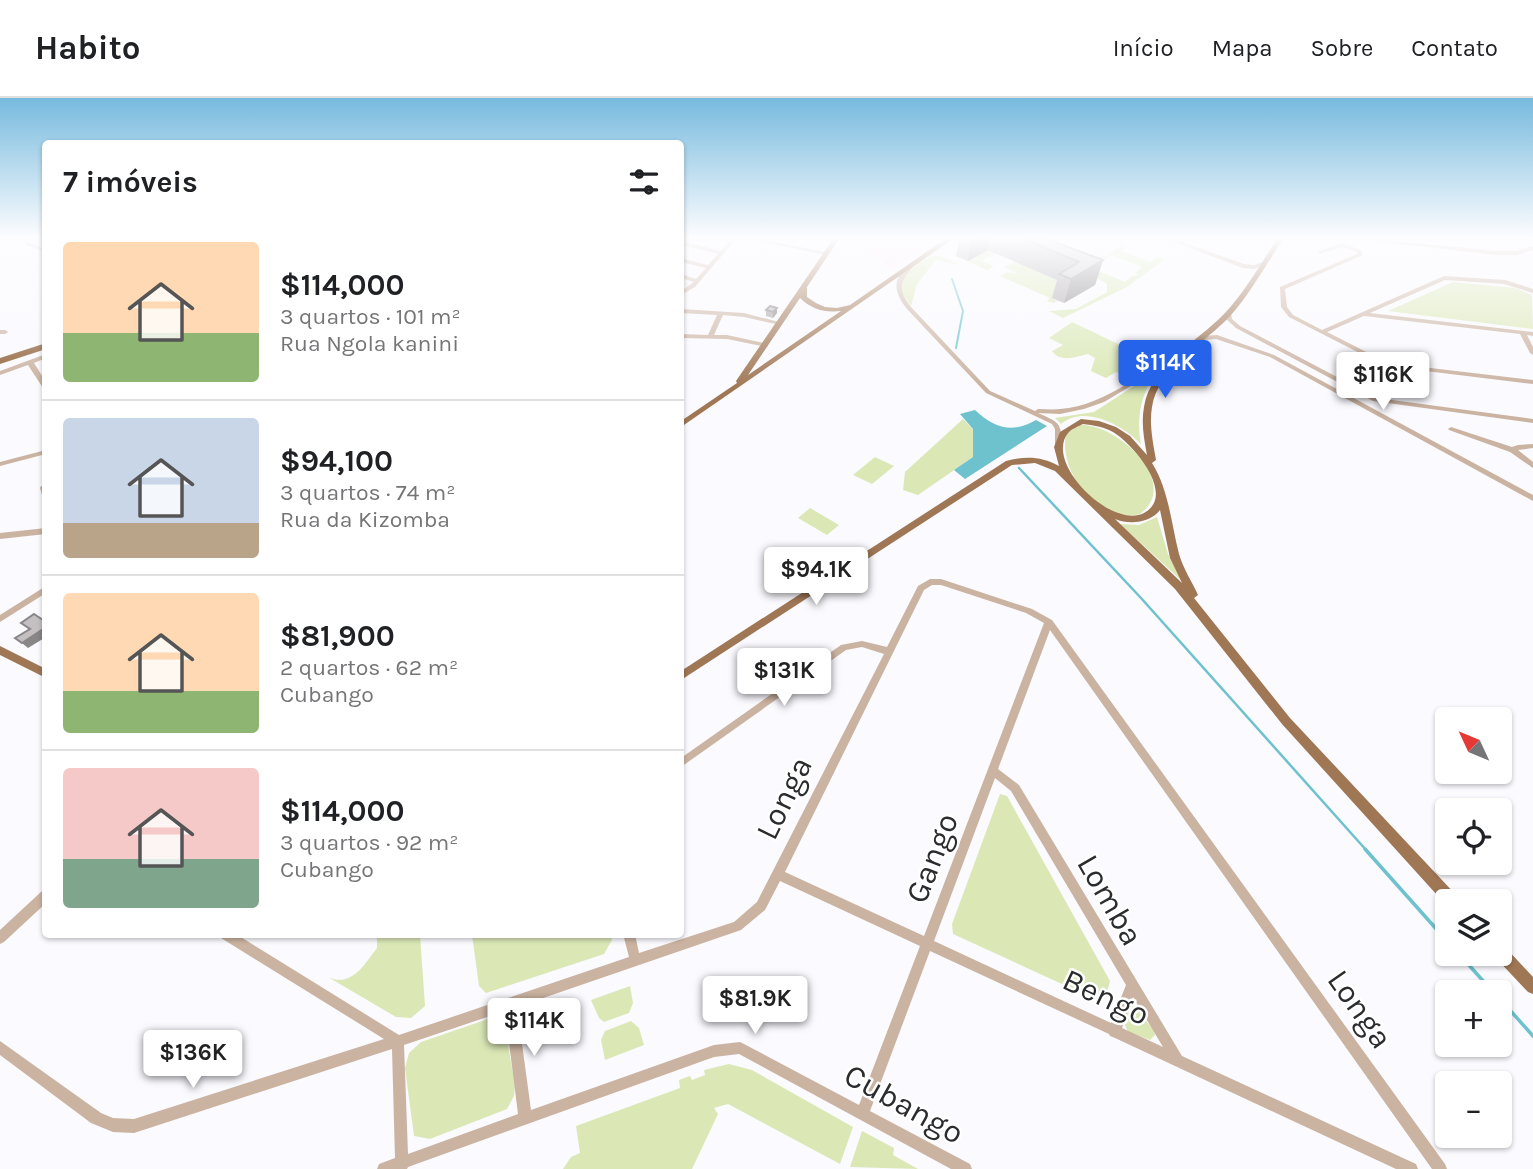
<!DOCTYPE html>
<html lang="pt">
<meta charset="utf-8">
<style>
:root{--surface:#fff;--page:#f6f6f6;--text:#202124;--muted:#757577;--line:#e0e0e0;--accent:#2563eb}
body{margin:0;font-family:Karla,sans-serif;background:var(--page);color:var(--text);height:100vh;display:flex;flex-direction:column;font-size:26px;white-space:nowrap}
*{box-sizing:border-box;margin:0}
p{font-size:23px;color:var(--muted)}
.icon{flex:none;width:38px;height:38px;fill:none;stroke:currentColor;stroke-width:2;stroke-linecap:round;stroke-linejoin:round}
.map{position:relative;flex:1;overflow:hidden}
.sheet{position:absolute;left:42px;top:42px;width:642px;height:798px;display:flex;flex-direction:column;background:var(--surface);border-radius:7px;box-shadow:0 2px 5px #0004}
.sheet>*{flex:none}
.needle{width:46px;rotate:314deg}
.tools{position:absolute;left:1435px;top:609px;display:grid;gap:14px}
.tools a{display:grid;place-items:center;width:77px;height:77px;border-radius:7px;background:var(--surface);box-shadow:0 2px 5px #0004;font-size:35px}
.price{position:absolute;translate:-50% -60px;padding:0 16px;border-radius:7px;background:#fff;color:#222;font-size:23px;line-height:46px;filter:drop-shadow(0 2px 4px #0008)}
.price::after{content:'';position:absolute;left:50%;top:42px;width:21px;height:16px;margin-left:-10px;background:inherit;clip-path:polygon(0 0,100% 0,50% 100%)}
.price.current{background:var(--accent);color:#fff}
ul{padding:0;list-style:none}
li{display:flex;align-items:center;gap:21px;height:175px;padding:0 21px}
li+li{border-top:2px solid var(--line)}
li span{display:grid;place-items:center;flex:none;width:196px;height:140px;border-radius:7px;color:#555}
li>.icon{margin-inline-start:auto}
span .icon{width:84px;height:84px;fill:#fffc;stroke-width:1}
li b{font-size:30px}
h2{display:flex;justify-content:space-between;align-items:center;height:84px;padding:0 21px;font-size:30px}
header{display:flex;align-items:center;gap:42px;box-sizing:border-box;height:98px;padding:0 35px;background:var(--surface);border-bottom:2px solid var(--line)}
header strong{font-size:33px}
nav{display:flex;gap:38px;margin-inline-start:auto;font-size:24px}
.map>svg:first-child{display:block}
.commercial{fill:#feebf3}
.green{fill:#dbe8b6}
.water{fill:#6ec2ce}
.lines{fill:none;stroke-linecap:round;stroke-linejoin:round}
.stream-far2{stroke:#6ec2ce;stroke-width:2}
.stream-far1{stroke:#6ec2ce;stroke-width:2.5}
.stream{stroke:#6ec2ce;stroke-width:3.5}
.minor{fill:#cbb3a1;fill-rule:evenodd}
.major{fill:#a07755;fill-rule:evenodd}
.highway{fill:#906138;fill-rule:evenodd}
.wall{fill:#a9a4a6}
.shaded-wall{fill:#898687}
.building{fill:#c4bfc1;stroke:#898687;stroke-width:2}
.labels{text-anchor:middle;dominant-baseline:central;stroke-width:5;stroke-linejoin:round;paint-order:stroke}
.near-street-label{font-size:32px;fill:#2b2c2e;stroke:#fff}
</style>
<header>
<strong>Habito</strong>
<nav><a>Início</a><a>Mapa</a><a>Sobre</a><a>Contato</a></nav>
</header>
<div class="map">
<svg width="1533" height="1071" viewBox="0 0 1533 1071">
<rect width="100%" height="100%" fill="#fafaff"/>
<path class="commercial" d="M859 141H935L891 172Z"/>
<g class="green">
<path d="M1115 143 1091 158 1084 167 1125 184 1132 178 1139 177 1135 175 1142 169 1112 157 1105 161 1098 159 1107 158 1122 146 1126 149 1121 153 1151 164 1157 160 1165 161 1127 189 1063 220 1049 213 1076 211 1107 194V186L1073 167Z"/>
<path d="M1000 145 1001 158 995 155 982 163 994 168 988 172 1000 178 1007 174 1018 176 1004 169 1015 164 1084 181 1052 200 1058 203 1053 205 1047 203 1050 200 966 163Z"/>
<path d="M941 158 959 167 936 162 917 186 911 208 901 193C902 174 922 156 941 158Z"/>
<path d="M1453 184 1515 190 1532 197 1533 231 1388 213Z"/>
<path d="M1072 224 1156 264 1129 280 1116 274 1106 280 1091 273 1095 260 1088 256C1075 259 1061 265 1052 253L1063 247 1049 240Z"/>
<path d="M1157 273C1141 296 1136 319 1141 346 1123 327 1084 306 1061 326L1055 320 1094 314Z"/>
<path d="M963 321 973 331V359L918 397 903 392 905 374Z"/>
<path d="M1080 327C1117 325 1182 385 1140 416 1100 427 1058 375 1066 336Z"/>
<path d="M875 359 894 368 872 386 853 377Z"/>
<path d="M810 410 839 427 827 437 798 420Z"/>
<path d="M1157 419 1168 456 1181 482 1120 426 1139 427Z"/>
<path d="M1000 696 1007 698 1110 883 1107 895 1097 902 953 836 952 826Z"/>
<path d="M610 836 612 842 604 856 486 895 479 888 472 837Z"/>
<path d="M377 837H420L425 908 411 920 396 919 328 879C351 890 364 867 377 850Z"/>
<path d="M630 888 633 905 629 915 604 924 599 920 591 902Z"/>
<path d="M1134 906 1153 932 1155 937 1150 942 1128 934 1125 927 1128 911Z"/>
<path d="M488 921 498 922 505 929 515 988 514 998 507 1011 430 1041 414 1038 405 970 409 955 421 944Z"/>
<path d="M631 923 639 930 644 947 605 962 601 942 605 933Z"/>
<path d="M729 966 752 972 853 1029 840 1066 728 1006 714 1010 718 1016 692 1071H563L571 1059 580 1055 576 1028 680 990 679 982 690 978 692 982 705 977 704 972Z"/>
<path d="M862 1033 894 1050 893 1057 918 1071 850 1069Z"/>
</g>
<path class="water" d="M975 312C994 330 1012 336 1036 322L1047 328 965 381 954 372 973 359V331L960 316Z"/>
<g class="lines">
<path class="stream-far2" d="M952 181 963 213 956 250"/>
<path class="stream-far1" d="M1019 370 1141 500 1367 753"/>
<g class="stream">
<path d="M1365 751 1447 843"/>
<path d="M1459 856 1493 894"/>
<path d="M1500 901 1533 938"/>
</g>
<g class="minor">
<path d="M24 141H29L30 145 46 151V154L26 147Z"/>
<path d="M731 141H736L695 189 681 197V193L694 184 681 180V176L696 181 706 170 681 164V160L708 167 718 156 681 147V143L721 153Z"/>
<path d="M747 141H760L830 155 827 157Z"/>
<path d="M1166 141H1174L1244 166 1254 167 1265 163 1268 165 1255 171 1243 170Z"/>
<path d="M1353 141H1375L1497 153H1517L1533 148V152L1517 157H1497Z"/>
<path d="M1342 145 1361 152 1363 157 1285 191 1287 209 1293 217 1322 232 1444 178 1505 182 1533 191V195L1504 186 1445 182 1370 215 1533 234V238L1527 237 1533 249V257L1530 255 1520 236 1364 218 1327 234 1388 265 1533 282V286L1385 268 1289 219 1281 209 1280 189 1357 156V154L1342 149 1320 156 1317 154Z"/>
<path d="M910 167 913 169C899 185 898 192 911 209L990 293 1035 313 1038 311C1045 311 1053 312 1060 311 1107 308 1152 267 1192 244L1197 245 1141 282 1104 304 1084 311 1060 316 1038 315C1060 325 1061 324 1062 348L1058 350H1055V331L1052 326 986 295 907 211C894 194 891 181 910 167Z"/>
<path d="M681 211 744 215 783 225 780 227 744 219 723 217 714 237H727L768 246V248L766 249 727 241 681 240V236L708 237 717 217 681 215Z"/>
<path d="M1227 215H1231L1232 221 1240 228 1377 300 1533 321V325L1373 303 1236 230 1226 221Z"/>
<path d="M0 232H5L8 234 5 236H0Z"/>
<path d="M1217 237 1274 257 1533 397V403L1270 259 1216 241 1202 242 1199 240 1202 238Z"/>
<path d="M46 256V260L34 265 46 284V292L43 290 28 267 0 277V273Z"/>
<path d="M1451 329 1512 349 1518 347 1533 346V350L1518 352 1533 364V370L1510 354 1449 332 1448 331Z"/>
<path d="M46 352V356L0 368V364Z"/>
<path d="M41 388H46V399L42 397 40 390Z"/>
<path d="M46 430V436L0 441V435Z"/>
<path d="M930 481H941L1032 511 1052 522 1445 1066 1447 1071H1432L1050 532 998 671 1019 687 1182 958 1416 1066 1418 1071H1396L1115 940 1110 938 1109 936 930 853 870 1013 970 1066 972 1071H951L739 956 714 959 408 1069 407 1071H377L379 1066 395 1060 392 951 134 1035 113 1034 91 1025 0 957V943L101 1015 113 1020 134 1021 384 941 221 840 220 836H236L399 937 629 859 623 836H635L639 855 734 824 757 804 884 556 862 549 846 552 681 669V660L841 547 862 543 887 549 918 488ZM932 487H941L1026 515 1044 525 924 838 785 774 924 492ZM995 680 1011 693 1126 887 1111 925 934 843ZM780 783 920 848 859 1007 744 946 740 944 714 947 531 1012 517 909 741 832 765 812ZM1133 899 1163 949 1122 930ZM505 913 518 1016 408 1056 404 947Z"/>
<path d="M46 488V495L0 524V517Z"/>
<path d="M46 792V805L4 844 0 846V832L42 793Z"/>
</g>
<g class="major">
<path d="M833 141H839L807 189V199L816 205 825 209 837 210 850 207 945 141H953L681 329V323L737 285 736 283ZM800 200C811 211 825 215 841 213L748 277Z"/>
<path d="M1277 141H1283C1266 167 1251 194 1231 217 1206 245 1158 269 1152 309 1149 326 1153 345 1156 362L1152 365C1169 392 1171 425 1179 456 1183 470 1192 484 1198 497L1194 500 1290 620 1457 798 1459 803H1447V808L1282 626 1175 491 1055 373 1035 365 1012 367 681 582V573L1006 363C1025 358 1041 358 1059 368L1054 349 1060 334 1081 321 1099 323 1116 329 1130 338 1147 357C1144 341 1141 325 1144 309 1151 267 1197 244 1224 216 1245 194 1260 167 1277 141ZM1083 326C1093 327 1104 329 1113 334 1133 346 1177 397 1144 415 1111 432 1042 363 1069 334 1072 331 1079 328 1083 326ZM1160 412 1170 460 1182 485 1115 421C1130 427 1150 425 1160 412Z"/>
<path d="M0 548 46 571V580L0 557Z"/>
<path d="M1500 847 1505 849 1533 879V896L1528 894 1495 859 1494 856H1500Z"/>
</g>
<path class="highway" d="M43 246H46V251L0 266V260Z"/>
</g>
<g class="wall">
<path d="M959 141H1047L1103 162 1095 187 1064 205 1052 200 1057 182 988 152 968 163 956 158Z"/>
<path d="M777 210V215L773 220 766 218V212Z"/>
</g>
<g class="shaded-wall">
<path d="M971 141H990L988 152 968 163Z"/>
<path d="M1103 162 1095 187 1064 205 1071 181Z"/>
<path d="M777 210V215L773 220V214Z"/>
<path d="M46 529V539L28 550 22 545Z"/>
</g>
<g class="building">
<path d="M1024 141H1047L1103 162 1071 181 1059 176 1079 164Z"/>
<path d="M770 208 777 210 773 214 766 212Z"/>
<path d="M34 516 46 524V529L22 545 15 540 30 531 21 525Z"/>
</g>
<linearGradient id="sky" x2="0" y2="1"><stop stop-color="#77bade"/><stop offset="0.48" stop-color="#fdfdff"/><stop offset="1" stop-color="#fdfdff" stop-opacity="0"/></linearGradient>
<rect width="1533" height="291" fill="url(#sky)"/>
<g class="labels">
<g class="near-street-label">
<text transform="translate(784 700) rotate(-64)">Longa</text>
<text transform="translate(932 760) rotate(-69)">Gango</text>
<text transform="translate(1110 802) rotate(60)">Lomba</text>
<text transform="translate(1106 899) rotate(25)">Bengo</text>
<text transform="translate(1360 911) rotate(55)">Longa</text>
<text transform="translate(904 1006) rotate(29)">Cubango</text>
</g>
</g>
</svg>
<div class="tools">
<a><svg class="needle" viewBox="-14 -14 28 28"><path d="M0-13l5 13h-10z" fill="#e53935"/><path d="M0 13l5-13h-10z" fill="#757577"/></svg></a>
<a><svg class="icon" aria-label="locate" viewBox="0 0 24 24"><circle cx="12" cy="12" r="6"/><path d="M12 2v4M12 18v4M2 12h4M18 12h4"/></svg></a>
<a><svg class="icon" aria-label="layers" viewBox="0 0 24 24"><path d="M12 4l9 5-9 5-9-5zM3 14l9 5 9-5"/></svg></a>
<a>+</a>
<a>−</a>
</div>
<b class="price current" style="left:1165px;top:302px">$114K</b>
<b class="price" style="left:1383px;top:314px">$116K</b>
<b class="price" style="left:816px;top:509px">$94.1K</b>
<b class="price" style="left:784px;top:610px">$131K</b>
<b class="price" style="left:755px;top:938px">$81.9K</b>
<b class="price" style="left:534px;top:960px">$114K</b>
<b class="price" style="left:193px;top:992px">$136K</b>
<section class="sheet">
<h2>7 imóveis<svg class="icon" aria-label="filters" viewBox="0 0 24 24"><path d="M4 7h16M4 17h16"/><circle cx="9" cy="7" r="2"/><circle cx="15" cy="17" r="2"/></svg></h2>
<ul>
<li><span style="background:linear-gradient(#ffd9b3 65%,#8fb573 0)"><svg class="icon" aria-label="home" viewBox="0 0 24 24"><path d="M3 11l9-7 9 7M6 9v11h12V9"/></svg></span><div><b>$114,000</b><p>3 quartos · 101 m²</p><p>Rua Ngola kanini</p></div></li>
<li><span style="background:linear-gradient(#c9d6e8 75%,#b9a48a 0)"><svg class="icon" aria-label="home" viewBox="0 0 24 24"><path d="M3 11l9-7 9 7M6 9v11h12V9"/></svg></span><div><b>$94,100</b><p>3 quartos · 74 m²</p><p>Rua da Kizomba</p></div></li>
<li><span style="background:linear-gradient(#ffd9b3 70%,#8fb573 0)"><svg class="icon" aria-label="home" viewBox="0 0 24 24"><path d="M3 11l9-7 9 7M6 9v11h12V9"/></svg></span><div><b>$81,900</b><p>2 quartos · 62 m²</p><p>Cubango</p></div></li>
<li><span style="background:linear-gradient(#f6c9c9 65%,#7fa58c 0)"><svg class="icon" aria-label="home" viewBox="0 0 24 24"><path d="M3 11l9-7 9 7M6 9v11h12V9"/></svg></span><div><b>$114,000</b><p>3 quartos · 92 m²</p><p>Cubango</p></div></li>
</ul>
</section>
</div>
